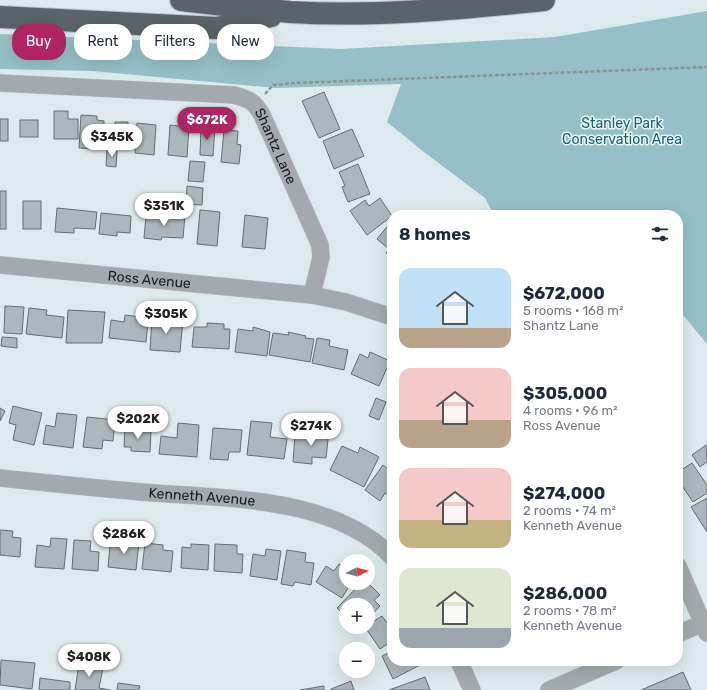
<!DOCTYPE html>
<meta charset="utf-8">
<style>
:root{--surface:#fff;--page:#f2f2f3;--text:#1f2937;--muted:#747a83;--accent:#af2463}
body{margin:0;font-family:Rubik,sans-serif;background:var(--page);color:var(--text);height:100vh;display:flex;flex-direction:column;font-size:15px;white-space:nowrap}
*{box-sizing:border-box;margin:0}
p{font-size:13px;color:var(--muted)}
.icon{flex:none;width:22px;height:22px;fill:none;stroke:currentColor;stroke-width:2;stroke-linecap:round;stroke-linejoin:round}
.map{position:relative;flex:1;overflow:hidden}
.details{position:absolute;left:387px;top:210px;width:296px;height:456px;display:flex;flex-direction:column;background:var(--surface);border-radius:16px;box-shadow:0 4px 16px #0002}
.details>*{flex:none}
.guide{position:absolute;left:12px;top:24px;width:315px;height:36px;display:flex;gap:8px}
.needle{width:26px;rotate:84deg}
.tools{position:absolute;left:339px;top:554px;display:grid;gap:8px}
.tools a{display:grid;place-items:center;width:36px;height:36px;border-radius:50%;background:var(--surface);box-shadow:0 4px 16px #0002;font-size:20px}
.price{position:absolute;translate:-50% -34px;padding:0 9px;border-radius:14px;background:#fff;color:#222;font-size:13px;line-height:26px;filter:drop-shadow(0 1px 2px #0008)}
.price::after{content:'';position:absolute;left:50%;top:24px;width:12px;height:9px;margin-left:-6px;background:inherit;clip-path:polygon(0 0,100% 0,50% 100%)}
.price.active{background:var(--accent);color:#fff}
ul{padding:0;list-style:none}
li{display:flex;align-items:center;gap:12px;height:100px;padding:0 12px}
li span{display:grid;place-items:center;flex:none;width:112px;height:80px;border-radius:12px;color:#555}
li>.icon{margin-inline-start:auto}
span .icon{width:48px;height:48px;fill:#fffc;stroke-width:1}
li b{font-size:17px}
h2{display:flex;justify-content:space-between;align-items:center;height:48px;padding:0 12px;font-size:17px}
.chip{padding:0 14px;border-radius:16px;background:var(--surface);box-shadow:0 4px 16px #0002;font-size:14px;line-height:36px}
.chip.active{background:var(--accent);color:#fff}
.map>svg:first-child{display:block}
.green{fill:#95c0c7}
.building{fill:#abb7b9;stroke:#636e70}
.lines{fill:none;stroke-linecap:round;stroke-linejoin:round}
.minor-casing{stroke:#bac5c7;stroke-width:18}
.motorway-casing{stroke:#bac5c7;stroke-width:24}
.path{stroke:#8b9495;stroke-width:2.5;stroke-dasharray:4 2;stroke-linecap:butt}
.minor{stroke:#a4aaab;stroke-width:17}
.motorway{stroke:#596466;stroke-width:22}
.labels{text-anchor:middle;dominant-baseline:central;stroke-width:3;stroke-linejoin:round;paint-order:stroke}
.park-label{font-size:14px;fill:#1c6069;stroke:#eaf7f9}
.street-label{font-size:14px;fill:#181d1d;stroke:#eaf7f9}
</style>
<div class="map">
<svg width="707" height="690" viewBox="0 0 707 690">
<rect width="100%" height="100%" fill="#ddeaec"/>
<path class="green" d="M707 11V344L678 309V215H494L485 198 424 152 387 122 401 84 276 88 93 71 0 69V34L341 49 555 37Z"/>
<g class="building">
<path d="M324 92 340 129 319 138 302 101Z"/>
<path d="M54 111H68V119H78V139H54Z"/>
<path d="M81 115 97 116V120L104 121 102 149 79 148Z"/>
<rect x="0" y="119" width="8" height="22"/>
<rect x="20" y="120" width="18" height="17"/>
<path d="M115 122H128L127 145H116L117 138H114Z"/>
<path d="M137 123 156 125 154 155 135 153Z"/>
<path d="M170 125 189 127 187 157 168 155Z"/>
<path d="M201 127H215L213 156 200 155Z"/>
<path d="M352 129 364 156 334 169 323 141Z"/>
<path d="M224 130 238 131 237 144 241 145 239 164 221 162Z"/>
<path d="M107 150 117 151 116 167 106 166Z"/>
<path d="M190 161 205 162 203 182 188 181Z"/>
<path d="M358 164 370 194 348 202 342 187 345 186 339 172Z"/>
<path d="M187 186 203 188 202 205 186 204Z"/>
<rect x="0" y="191" width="6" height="38"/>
<path d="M380 198 392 216 367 235 350 211 365 200 369 206Z"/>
<rect x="23" y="201" width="18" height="28"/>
<path d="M57 208 97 212 95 229 74 228V233L55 232Z"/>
<path d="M200 210 220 212 217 246 197 244Z"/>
<path d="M101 213 131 216 130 233 117 232V236L99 234Z"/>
<path d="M175 214 185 215 183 238 162 237 161 240 144 238 146 216 175 219Z"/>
<path d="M245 215 268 218 265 249 242 247Z"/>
<path d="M390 223 392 224 391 256 386 253 389 249 377 239Z"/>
<path d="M5 306 24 307 22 334 4 333Z"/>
<path d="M29 308 47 310 46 315 64 317 62 338 26 334Z"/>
<path d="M68 310 105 312 102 343H66Z"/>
<path d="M125 315 141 317V320L148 321 146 342 109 338 111 320 124 322Z"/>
<path d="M152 318 183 320 180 352 150 350Z"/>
<path d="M207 323 224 324V329H230L229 349 192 347 194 327H207Z"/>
<path d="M253 327 270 332 267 356 235 352 238 329 253 331Z"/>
<path d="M288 332 306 336 305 338 314 339 310 362 269 355 273 333 289 335Z"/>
<path d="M2 337 17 338V348L1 346Z"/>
<path d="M317 338 330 340 329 346 348 350 344 370 312 363Z"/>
<path d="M370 352 390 361 379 386 351 374 360 354 368 358Z"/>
<path d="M392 374V391L387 389Z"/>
<path d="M376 398 386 402 379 420 369 416Z"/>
<path d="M13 406 42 413 34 445 13 440 16 425 9 423Z"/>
<path d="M0 408 5 411 0 421Z"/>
<path d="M57 413 77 415 73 448 43 444 46 425 55 427Z"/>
<path d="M87 417 115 420 113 441 103 440 102 449 83 447Z"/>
<path d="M251 421 272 423 270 437 287 439 284 459 247 455Z"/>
<path d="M178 423 199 425 197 457 159 454 161 436 177 438Z"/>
<path d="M125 428 151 430 150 452 131 451V447H124Z"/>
<path d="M213 428 242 430 240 452H229L228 460 210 459Z"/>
<path d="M316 428 329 430 326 458 312 457V464L293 462 295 434 316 436Z"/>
<path d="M706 445 707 462 700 467 692 455Z"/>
<path d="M342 446 358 453 360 447 379 457 364 487 330 470Z"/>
<path d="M678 448 683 456 678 460Z"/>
<path d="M692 463 707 485V493L693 502 678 480V472Z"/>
<path d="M383 465 392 472V498L385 493 380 501 365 490Z"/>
<path d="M707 498V532L691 507Z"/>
<path d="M0 530 13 531 12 537 21 538 20 557 0 555Z"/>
<path d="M51 538 67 539 64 569 35 567 37 545 50 547Z"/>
<path d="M74 540 91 541 90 551 99 552 98 571 72 569Z"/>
<path d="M120 540 139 542 136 570 108 567 110 546 119 547Z"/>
<path d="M145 543 163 545V550L173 551 171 572 142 569Z"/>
<path d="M191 544 209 545 208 570 181 568 182 547 191 548Z"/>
<path d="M215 544 237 545V554H243L242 573 214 571Z"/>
<path d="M266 549 281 551 277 580 250 576 253 554 265 556Z"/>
<path d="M287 550 306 553 305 562 314 563 311 585 295 582 293 586 281 584Z"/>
<path d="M339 564 346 568V583H351L342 598 316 582 326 566 334 571Z"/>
<path d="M361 583H368L380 595 374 600 380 606 368 619V605H346V617L337 608Z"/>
<path d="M382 616 387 623 392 620V641L380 649 365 627Z"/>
<path d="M392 651V661H418L420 665 393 679 382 656Z"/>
<path d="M1 660 35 663 32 689 0 685Z"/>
<path d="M79 664 103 668 99 688 110 690H75Z"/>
<path d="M683 672 691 690H641Z"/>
<path d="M425 677 430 690H389Z"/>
<path d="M40 678 70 682V690H39Z"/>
<path d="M351 681 354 690H331V689Z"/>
<path d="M118 683 140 686 139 690H117Z"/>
<path d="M324 686V690H300Z"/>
</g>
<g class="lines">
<defs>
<g id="minor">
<path id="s1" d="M0 83 234 95C249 99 254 101 262 115L320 245 321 257 312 295"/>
<path id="s2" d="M0 265 312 295 346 302 392 317"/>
<path id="s3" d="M0 478C47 483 95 488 142 492 221 499 333 495 392 557"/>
<path d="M678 566 707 633"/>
<path d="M678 634 703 623"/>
<path d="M459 661 472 690"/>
<path d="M549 690 616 661"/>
</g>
<g id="motorway">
<path d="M181 0C217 4 253 9 290 12 375 17 459 9 544 0"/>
<path d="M0 17 217 28 271 16"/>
</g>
</defs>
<use href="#minor" class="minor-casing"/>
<use href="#motorway" class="motorway-casing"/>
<path class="path" d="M265 94 273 85 296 83 707 67"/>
<use href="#minor" class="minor"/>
<use href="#motorway" class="motorway"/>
</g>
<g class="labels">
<g class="park-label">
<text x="622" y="123">Stanley Park<tspan x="622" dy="16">Conservation Area</tspan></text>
</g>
<g class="street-label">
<text stroke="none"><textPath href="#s1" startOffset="304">Shantz Lane</textPath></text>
<text stroke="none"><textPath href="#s2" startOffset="150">Ross Avenue</textPath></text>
<text stroke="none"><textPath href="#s3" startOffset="203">Kenneth Avenue</textPath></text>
</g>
</g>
</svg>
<div class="tools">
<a><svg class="needle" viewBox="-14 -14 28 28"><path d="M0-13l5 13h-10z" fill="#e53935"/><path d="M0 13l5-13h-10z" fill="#747a83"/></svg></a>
<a>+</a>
<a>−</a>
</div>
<b class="price active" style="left:207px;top:141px">$672K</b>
<b class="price" style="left:112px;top:158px">$345K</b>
<b class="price" style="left:164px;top:227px">$351K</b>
<b class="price" style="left:166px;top:335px">$305K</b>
<b class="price" style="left:138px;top:440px">$202K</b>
<b class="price" style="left:311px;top:447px">$274K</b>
<b class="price" style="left:124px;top:555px">$286K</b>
<b class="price" style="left:89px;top:678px">$408K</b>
<div class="guide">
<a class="chip active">Buy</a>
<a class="chip">Rent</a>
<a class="chip">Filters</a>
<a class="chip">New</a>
</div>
<section class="details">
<h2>8 homes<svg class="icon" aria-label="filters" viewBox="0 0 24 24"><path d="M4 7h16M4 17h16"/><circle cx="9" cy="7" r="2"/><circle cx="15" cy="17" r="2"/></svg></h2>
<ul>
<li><span style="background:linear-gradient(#bfe0f5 75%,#b9a48a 0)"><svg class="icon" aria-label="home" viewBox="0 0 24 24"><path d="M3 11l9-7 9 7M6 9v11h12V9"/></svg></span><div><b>$672,000</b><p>5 rooms · 168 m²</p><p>Shantz Lane</p></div></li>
<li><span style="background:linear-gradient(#f6c9c9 65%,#b9a48a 0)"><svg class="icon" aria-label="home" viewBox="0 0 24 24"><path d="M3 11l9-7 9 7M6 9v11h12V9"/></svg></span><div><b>$305,000</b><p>4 rooms · 96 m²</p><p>Ross Avenue</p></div></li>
<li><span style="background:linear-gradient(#f6c9c9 65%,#c2b280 0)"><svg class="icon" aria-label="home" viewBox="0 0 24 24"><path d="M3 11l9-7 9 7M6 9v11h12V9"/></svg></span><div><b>$274,000</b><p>2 rooms · 74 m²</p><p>Kenneth Avenue</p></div></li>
<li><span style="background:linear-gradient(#dfe7d0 75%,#9aa5b1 0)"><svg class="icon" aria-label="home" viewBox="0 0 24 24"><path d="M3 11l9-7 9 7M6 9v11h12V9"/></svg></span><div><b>$286,000</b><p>2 rooms · 78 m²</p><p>Kenneth Avenue</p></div></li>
</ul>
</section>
</div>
